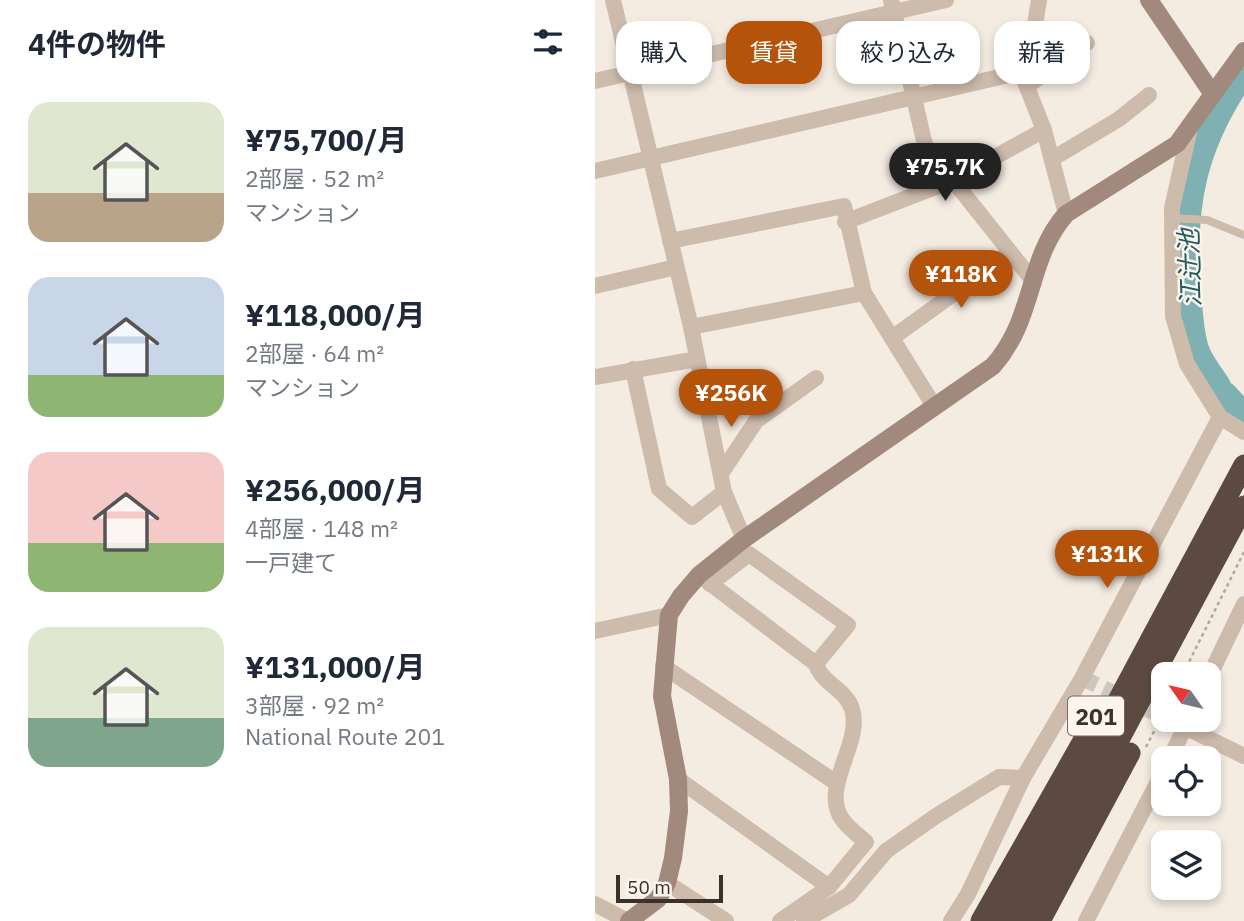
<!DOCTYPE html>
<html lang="ja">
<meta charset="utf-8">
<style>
:root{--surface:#fff;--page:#f6f6f7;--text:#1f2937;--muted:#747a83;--accent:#b45309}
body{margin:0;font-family:"IBM Plex Sans","Noto Sans JP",sans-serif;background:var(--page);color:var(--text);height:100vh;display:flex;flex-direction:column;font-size:26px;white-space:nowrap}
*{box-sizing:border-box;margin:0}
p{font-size:23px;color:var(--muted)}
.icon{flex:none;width:38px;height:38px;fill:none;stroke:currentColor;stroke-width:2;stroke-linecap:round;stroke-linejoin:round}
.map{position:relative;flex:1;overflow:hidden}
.panel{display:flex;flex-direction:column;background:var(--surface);width:595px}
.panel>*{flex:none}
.banner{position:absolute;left:21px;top:21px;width:522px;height:63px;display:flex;gap:14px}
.needle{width:46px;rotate:304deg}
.controls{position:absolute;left:556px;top:662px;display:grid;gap:14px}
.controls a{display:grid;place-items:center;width:70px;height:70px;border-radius:14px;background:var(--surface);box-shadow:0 4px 10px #0003;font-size:35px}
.scale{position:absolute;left:21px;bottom:18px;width:107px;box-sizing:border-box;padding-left:7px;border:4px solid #3b302b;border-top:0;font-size:19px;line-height:24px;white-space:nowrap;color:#3b302b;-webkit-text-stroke:5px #fbf5ee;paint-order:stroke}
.price{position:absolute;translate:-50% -60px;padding:0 16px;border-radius:24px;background:var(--accent);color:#fff;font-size:23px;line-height:46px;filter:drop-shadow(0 2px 4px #0008)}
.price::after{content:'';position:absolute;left:50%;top:42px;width:21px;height:16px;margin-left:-10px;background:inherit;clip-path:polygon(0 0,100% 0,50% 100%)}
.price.selected{background:#222;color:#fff}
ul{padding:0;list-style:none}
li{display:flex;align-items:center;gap:21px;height:175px;padding:0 28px}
li span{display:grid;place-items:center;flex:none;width:196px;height:140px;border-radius:21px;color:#555}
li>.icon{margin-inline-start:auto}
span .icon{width:84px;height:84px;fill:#fffc;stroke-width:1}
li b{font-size:30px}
h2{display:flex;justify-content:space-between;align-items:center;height:84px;padding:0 28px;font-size:30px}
.pill{padding:0 24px;border-radius:21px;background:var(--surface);box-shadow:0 4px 10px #0003;font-size:24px;line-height:63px}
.pill.selected{background:var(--accent);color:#fff}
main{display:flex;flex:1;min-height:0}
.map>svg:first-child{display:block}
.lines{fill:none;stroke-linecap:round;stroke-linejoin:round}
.river{stroke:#7fb0b2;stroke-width:26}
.street-tunnel{stroke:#cfc6bd;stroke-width:16;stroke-dasharray:16 8;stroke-linecap:butt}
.path{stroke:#b9a596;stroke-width:2.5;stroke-dasharray:3.5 3.5;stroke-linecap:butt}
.lane{stroke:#cdbbac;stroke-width:8}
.street{stroke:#cdbbac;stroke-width:16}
.secondary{stroke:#a18a7d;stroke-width:18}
.highway{stroke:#5c4a42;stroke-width:21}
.labels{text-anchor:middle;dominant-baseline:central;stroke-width:5;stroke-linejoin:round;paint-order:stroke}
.shield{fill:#fbf5ee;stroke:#756b66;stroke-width:2}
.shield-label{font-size:23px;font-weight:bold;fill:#3b302b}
.water-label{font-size:26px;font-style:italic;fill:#1f5a5e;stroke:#fbf5ee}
</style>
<main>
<section class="panel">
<h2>4件の物件<svg class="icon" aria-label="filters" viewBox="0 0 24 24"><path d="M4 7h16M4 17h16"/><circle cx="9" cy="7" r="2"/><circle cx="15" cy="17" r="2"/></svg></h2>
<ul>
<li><span style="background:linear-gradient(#dfe7d0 65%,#b9a48a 0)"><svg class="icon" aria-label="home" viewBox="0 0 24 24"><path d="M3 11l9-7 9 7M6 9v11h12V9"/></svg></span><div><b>¥75,700/月</b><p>2部屋 · 52 m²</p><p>マンション</p></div></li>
<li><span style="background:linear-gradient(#c9d6e8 70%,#8fb573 0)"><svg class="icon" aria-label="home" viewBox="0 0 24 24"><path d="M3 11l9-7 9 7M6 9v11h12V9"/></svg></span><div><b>¥118,000/月</b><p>2部屋 · 64 m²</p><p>マンション</p></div></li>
<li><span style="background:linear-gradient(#f6c9c9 65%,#8fb573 0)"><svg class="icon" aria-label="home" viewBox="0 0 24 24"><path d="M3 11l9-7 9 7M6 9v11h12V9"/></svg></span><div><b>¥256,000/月</b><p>4部屋 · 148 m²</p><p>一戸建て</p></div></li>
<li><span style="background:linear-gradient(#dfe7d0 65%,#7fa58c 0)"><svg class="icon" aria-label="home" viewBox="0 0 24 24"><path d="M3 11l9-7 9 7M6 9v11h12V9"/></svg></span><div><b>¥131,000/月</b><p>3部屋 · 92 m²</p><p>National Route 201</p></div></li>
</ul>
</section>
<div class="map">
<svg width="649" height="921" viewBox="0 0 649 921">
<rect width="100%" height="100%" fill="#f4ebe1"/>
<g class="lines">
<g class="river">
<path d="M623 386C616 375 605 362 601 349 595 331 595 310 593 291 586 205 599 143 649 72"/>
<path d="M630 395 646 412"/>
</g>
<path class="street-tunnel" d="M487 678 569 717"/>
<g class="path">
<path d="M588 674 649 552"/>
<path d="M551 747 569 712"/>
</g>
<path class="lane" d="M577 218 612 220 649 235"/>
<g class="street">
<path d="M18 0 96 327 129 492 149 539"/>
<path d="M296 0 330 145 439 282"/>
<path d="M444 0 438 37 426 72 449 130 471 214"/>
<path d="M0 81 351 0"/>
<path d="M432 86 492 43"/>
<path d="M595 128 577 208 578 316 592 364 625 417 649 432"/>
<path d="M457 159 524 119 554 95"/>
<path d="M0 171 426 72"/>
<path d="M250 222 356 181 449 130"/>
<path d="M75 241 249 206 269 293 339 406"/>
<path d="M0 286 81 267"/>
<path d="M96 327 269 293"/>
<path d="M297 338 415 253"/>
<path d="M38 369 64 489 97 517 129 492"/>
<path d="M0 377 102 359"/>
<path d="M127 472 161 421 221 378"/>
<path d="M108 578 221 664"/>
<path d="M115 584 154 554 253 625 221 664C227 684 251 689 257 709 268 743 225 787 247 819 253 828 263 835 271 842L234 887 185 921"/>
<path d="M0 631 74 615"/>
<path d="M68 666 240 782"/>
<path d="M614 677 649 604"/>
<path d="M590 727 649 756"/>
<path d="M575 758 594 719"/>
<path d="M83 779 234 887"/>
<path d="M72 883 131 921"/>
<path d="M0 904 33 921"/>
<path d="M209 921 254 895 291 851 341 816 404 777 428 778"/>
<path d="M356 921 373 894 428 778 487 678 625 417"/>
<path d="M491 921 569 770"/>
</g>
<g class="secondary">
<path d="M554 0 617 93"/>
<path d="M34 921 63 899 72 883 78 858 84 811 83 779 67 696 74 615 86 596 104 575 149 539 398 366C441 317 431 260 471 214L582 144 649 51"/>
</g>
<g class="highway">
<path d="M386 921 492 734"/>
<path d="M405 921 649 465"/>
<path d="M427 921 649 506"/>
<path d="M445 921 535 753"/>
</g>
</g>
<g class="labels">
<rect class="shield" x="473" y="696.5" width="56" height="39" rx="5"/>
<g class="shield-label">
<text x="501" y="716">201</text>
</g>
<g class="water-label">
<text transform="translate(594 268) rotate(-92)">江辻池</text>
</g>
</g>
</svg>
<div class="controls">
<a><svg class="needle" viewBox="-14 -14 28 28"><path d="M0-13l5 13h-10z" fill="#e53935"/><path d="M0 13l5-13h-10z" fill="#747a83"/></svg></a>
<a><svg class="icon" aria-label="locate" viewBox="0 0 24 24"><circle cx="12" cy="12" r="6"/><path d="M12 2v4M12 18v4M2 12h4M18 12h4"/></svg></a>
<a><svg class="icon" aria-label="layers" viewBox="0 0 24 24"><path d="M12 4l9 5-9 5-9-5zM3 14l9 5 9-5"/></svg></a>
</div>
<div class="scale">50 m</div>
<b class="price selected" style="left:350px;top:203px">¥75.7K</b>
<b class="price" style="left:366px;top:310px">¥118K</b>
<b class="price" style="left:136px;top:429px">¥256K</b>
<b class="price" style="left:512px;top:590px">¥131K</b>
<div class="banner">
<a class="pill">購入</a>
<a class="pill selected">賃貸</a>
<a class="pill">絞り込み</a>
<a class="pill">新着</a>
</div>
</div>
</main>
